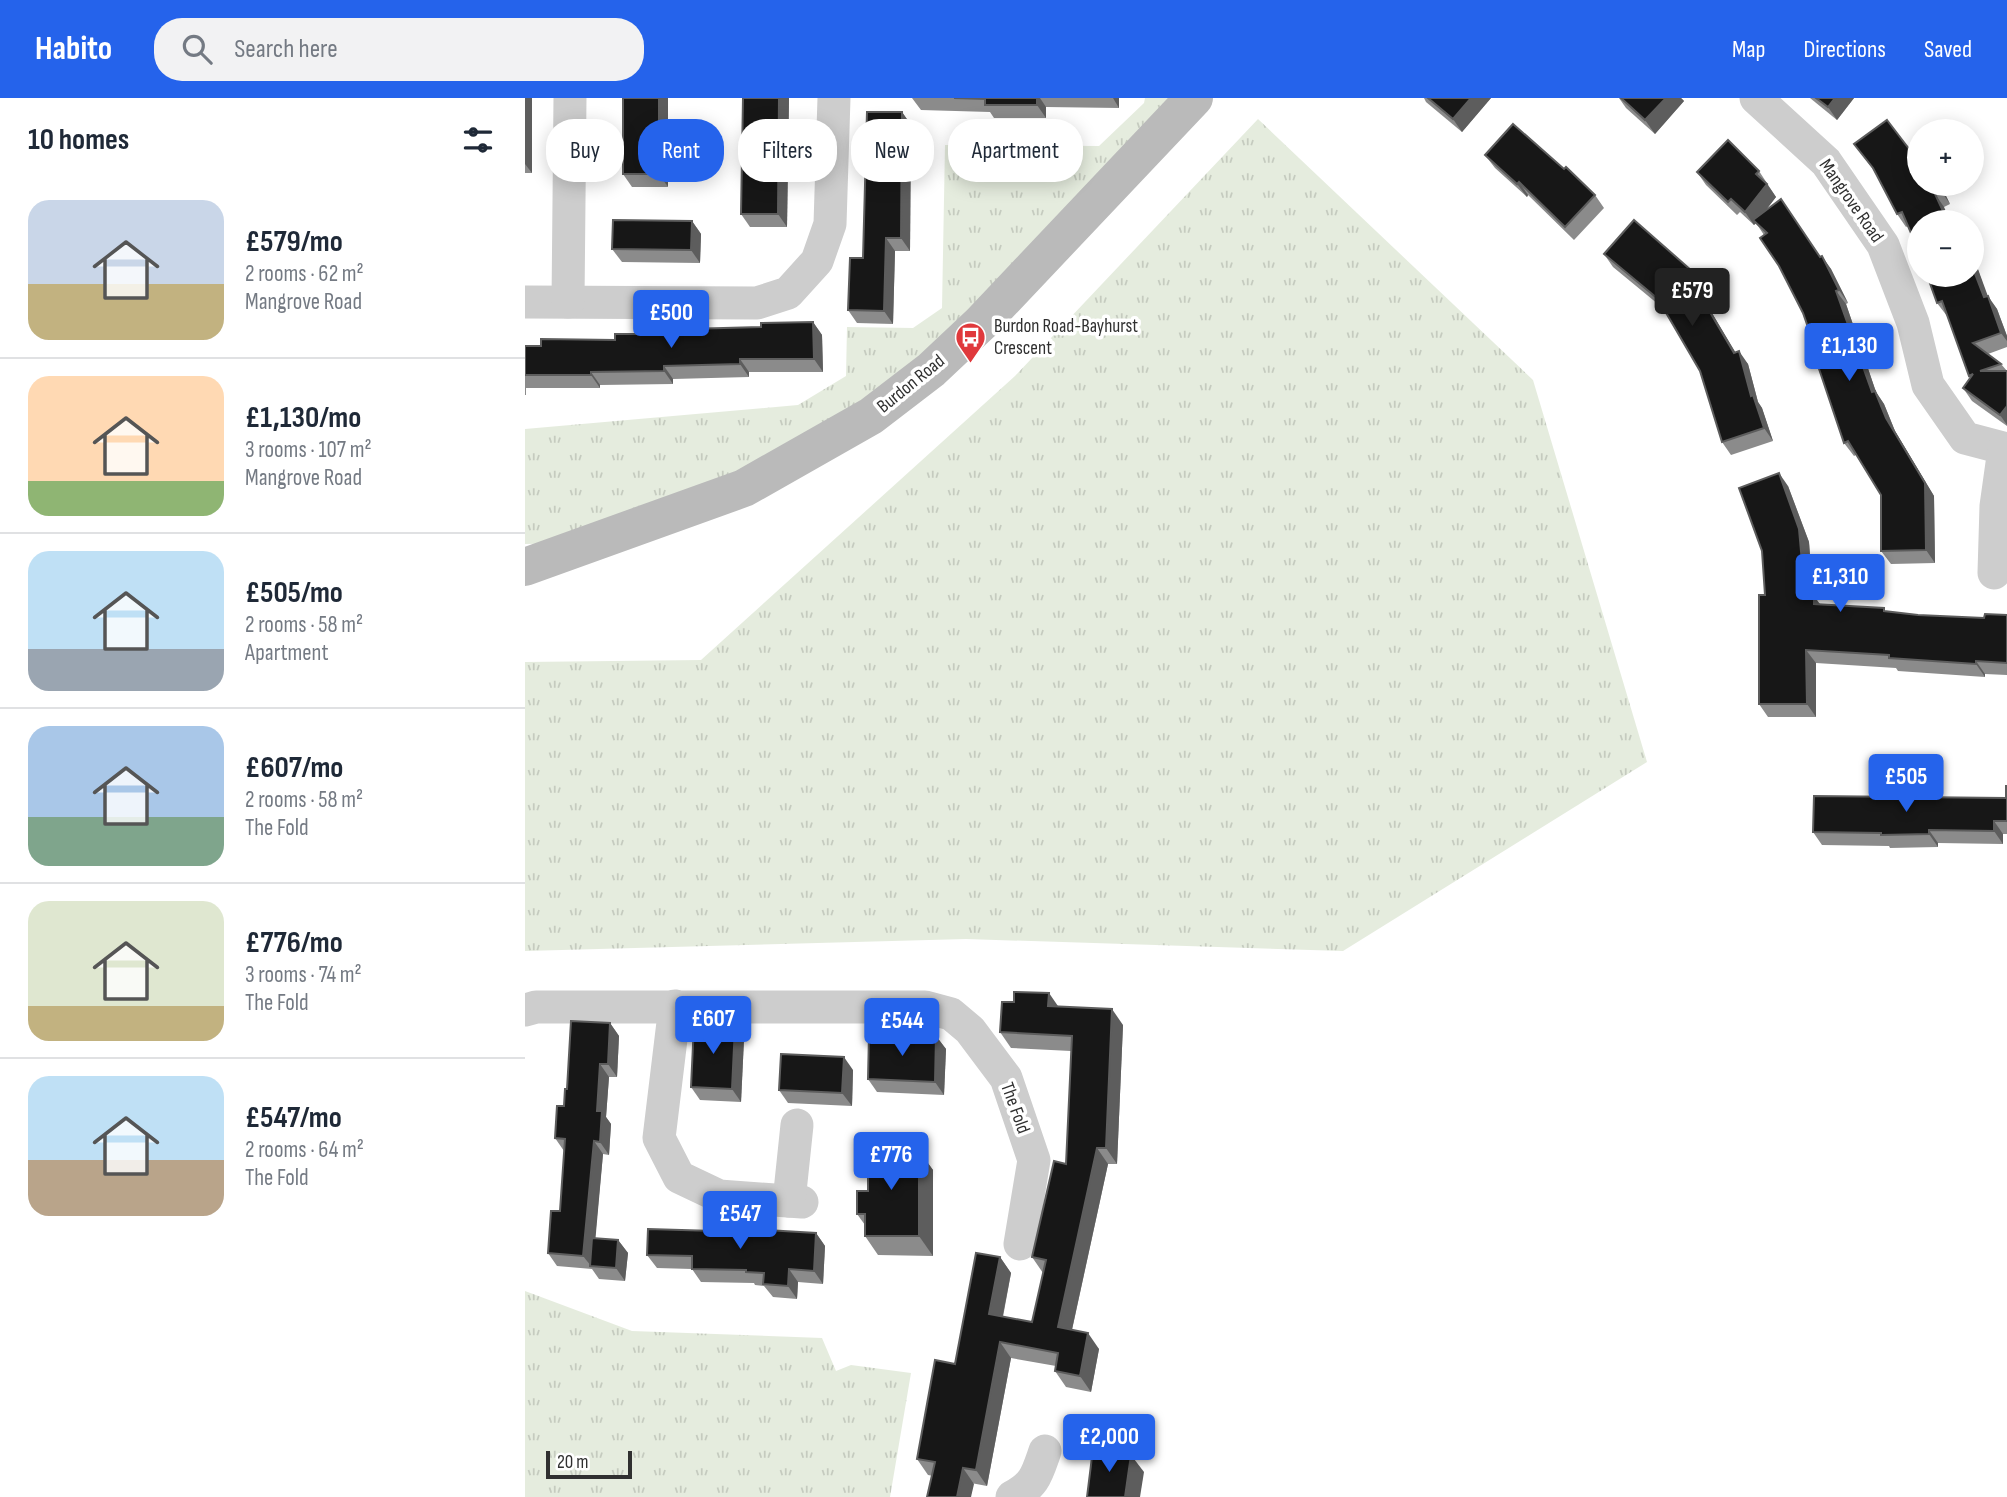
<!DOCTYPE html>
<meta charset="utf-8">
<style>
:root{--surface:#fff;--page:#f2f2f3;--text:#1f2937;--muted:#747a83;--line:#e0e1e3;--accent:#2563eb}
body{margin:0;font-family:"Sofia Sans Condensed",sans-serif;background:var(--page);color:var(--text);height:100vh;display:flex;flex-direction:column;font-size:26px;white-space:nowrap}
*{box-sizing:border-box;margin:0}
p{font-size:23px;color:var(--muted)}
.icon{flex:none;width:38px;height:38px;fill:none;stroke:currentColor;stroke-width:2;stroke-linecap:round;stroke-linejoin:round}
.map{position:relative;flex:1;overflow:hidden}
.drawer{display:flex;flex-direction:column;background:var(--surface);width:525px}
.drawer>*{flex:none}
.banner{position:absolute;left:21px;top:21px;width:665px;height:63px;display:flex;gap:14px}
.fabs{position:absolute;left:1382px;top:21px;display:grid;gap:14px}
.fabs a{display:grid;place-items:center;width:77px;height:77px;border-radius:50%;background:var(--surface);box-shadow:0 4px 18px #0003;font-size:35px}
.scale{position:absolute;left:21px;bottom:18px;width:86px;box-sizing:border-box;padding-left:7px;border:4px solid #303030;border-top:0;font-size:19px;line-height:24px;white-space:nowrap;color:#303030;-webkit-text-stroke:5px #fff;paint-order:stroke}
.price{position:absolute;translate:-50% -60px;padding:0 16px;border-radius:7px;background:var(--accent);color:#fff;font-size:23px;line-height:46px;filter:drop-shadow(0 2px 4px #0008)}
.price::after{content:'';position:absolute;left:50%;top:42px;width:21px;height:16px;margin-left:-10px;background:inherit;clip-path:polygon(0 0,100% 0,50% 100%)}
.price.selected{background:#222;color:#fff}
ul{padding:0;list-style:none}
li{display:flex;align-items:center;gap:21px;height:175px;padding:0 28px}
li+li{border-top:2px solid var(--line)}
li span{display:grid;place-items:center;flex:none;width:196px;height:140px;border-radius:21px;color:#555}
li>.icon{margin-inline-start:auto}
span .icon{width:84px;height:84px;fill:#fffc;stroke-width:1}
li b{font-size:30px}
h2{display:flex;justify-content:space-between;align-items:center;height:84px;padding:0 28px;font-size:30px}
.pill{padding:0 24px;border-radius:28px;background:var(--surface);box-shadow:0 4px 18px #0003;font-size:24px;line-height:63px}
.pill.selected{background:var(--accent);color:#fff}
header{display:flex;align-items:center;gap:42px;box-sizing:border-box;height:98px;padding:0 35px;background:var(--accent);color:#fff}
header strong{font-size:33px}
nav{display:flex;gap:38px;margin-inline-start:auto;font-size:24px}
.search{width:490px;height:63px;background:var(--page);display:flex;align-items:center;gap:18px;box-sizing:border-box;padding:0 24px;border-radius:28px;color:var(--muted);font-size:26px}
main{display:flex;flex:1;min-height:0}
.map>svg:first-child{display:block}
.grass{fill:url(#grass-tufts)}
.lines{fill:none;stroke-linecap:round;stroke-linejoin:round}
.minor{stroke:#cdcdcd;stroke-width:33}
.secondary{stroke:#bababa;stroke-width:38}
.wall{fill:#8b8b8b}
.shaded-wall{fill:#5d5d5d}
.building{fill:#171717;stroke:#5d5d5d;stroke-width:2}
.labels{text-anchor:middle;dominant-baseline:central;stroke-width:7;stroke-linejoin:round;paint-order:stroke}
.street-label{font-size:19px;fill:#303030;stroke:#fff}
.poi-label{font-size:19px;fill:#303030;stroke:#fff;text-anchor:start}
</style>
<header>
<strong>Habito</strong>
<div class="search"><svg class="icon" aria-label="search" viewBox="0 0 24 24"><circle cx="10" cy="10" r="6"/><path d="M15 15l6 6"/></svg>Search here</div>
<nav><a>Map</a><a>Directions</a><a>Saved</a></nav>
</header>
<main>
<section class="drawer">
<h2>10 homes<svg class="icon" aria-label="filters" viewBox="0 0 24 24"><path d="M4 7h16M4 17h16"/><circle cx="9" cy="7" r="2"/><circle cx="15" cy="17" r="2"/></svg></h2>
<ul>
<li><span style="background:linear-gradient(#c9d6e8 60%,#c2b280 0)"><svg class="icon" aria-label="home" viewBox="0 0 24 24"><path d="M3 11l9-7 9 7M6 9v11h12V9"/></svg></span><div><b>£579/mo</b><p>2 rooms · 62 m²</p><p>Mangrove Road</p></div></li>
<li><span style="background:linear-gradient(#ffd9b3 75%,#8fb573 0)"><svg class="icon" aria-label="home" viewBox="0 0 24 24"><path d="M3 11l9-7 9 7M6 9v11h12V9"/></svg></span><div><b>£1,130/mo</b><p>3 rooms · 107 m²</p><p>Mangrove Road</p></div></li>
<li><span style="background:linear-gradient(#bfe0f5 70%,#9aa5b1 0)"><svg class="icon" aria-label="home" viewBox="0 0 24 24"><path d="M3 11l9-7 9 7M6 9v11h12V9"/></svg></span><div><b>£505/mo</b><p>2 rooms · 58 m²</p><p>Apartment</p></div></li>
<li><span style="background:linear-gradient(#a9c7e8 65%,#7fa58c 0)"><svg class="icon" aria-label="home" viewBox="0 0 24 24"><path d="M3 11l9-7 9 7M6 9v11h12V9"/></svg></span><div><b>£607/mo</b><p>2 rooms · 58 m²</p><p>The Fold</p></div></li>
<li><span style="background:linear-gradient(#dfe7d0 75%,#c2b280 0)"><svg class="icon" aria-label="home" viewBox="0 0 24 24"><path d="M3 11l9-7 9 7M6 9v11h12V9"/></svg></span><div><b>£776/mo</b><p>3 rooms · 74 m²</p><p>The Fold</p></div></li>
<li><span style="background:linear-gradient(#bfe0f5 60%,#b9a48a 0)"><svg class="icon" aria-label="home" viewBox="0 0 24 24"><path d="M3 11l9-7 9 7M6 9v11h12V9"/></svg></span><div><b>£547/mo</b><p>2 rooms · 64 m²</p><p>The Fold</p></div></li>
</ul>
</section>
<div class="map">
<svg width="1482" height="1399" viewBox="0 0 1482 1399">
<defs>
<pattern id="grass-tufts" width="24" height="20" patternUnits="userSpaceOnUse" patternTransform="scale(1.75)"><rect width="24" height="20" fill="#e5ecde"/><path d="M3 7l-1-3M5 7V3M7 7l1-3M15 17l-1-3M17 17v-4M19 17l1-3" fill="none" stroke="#c5cbbf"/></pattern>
</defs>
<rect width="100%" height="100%" fill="#fff"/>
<g class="grass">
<path d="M620 0H669L346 318 64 445 0 446V331L273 307 321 278 322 229 388 230 417 210 420 47 574 48 619 5Z"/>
<path d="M733 21 1008 282 1122 664 818 853 441 841 0 853V564L176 562 490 278Z"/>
<path d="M0 1193 107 1233 297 1240 311 1273 326 1267 386 1275 365 1399H0Z"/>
</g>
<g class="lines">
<g class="minor">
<path d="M1231 0 1301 64 1358 147 1388 225 1403 287 1440 340 1482 351"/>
<path d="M0 204 232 205 263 195 292 163 305 126 309 0"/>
<path d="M43 204 45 0"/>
<path d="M1469 475 1471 408 1479 351"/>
<path d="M150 908 134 1040 154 1079 194 1098 277 1104"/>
<path d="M0 912 11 909H400L426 916 445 932 481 980 509 1062 495 1146"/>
<path d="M264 1103 272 1027"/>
<path d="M487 1399C510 1387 512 1376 520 1353"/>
</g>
<path class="secondary" d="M0 469 219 390 346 318 406 272 456 225 669 0"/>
</g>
<g class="wall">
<rect x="0" y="0" width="7" height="75"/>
<path d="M98 0 143 89H107L98 76Z"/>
<path d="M218 0H264L262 129H225L216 116Z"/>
<path d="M387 0H594V10L521 9V20H469L465 14 396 12Z"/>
<path d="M899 0H966L937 34 901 4Z"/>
<path d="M1094 0H1156L1159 3 1130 36 1101 10Z"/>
<path d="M1285 0H1329L1312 22Z"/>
<path d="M377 14 386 27 385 153H370L368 226 332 225 323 212Z"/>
<path d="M1329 46 1391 60 1415 86 1425 106 1419 109 1391 144 1383 128 1381 129 1372 116 1350 74Z"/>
<path d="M960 57 1039 71 1070 97 1079 110 1049 142 1003 97 1002 99 970 70Z"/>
<path d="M1234 73 1251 99 1240 113 1296 159 1306 171 1323 205 1321 206 1351 294 1359 306 1370 333 1409 398 1410 465 1366 466 1356 453V397L1331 357 1329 358 1319 345 1293 258 1278 215 1239 137 1231 125 1229 127 1215 114 1212 117 1181 87 1172 74Z"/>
<path d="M167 123 176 136 175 165 97 164 87 151Z"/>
<path d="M1079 156 1184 193 1178 200 1210 254 1223 266 1233 304 1237 310 1248 343 1206 357 1197 344 1175 273 1139 211 1088 169Z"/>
<path d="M1450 163 1462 198 1472 211 1482 238V249L1463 256 1476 266 1482 273V328L1447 303 1438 290 1445 280 1422 218 1412 205Z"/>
<path d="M288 224 297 237 298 274H224V279L148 281V286L75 287V290H1V297H0V248H16L90 242Z"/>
<path d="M1263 388 1284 444 1288 498H1289L1295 506 1393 517 1459 520 1482 517V577L1460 576V579L1373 573 1371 570 1291 565V619H1243L1234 606 1240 497Z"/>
<path d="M1482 688V736H1478V746L1413 745V749L1365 750 1364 748 1297 747 1288 734 1481 700Z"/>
<path d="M534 909 598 927 592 1066H583L547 1232 574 1251 566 1294 541 1289 530 1273 531 1268 486 1260 462 1388 403 1377 392 1361 475 1159 486 1175 478 1219 507 1224 518 1175 507 1159 541 1066 546 953 486 950 475 934Z"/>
<path d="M85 925 94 938 92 979H84L81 1019 86 1026 84 1057 78 1056 70 1140 93 1142 103 1155 100 1183 74 1181 67 1171 32 1168 23 1155 35 1113 39 1053 30 1040 39 1008Z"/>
<path d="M411 938 421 951 419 997 352 994 343 981Z"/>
<path d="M219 941 216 1004 175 1002 166 989Z"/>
<path d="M328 972 327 1008 263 1005 254 992Z"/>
<path d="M386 1053H394L408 1072V1158L353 1157 340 1138V1127L332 1116 343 1093Z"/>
<path d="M223 1134 291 1135 300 1148 298 1186 273 1184 272 1201 248 1199 239 1188 230 1187 229 1185 176 1184 167 1171 132 1170 122 1157Z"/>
</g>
<g class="shaded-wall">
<path d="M0 0H7V75L0 66Z"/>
<path d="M134 0H143V89L134 76Z"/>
<path d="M254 0H264L262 129 253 116Z"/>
<path d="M512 0H515L521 9V20L512 7Z"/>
<path d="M588 0H594V10Z"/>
<path d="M946 0H966L937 34 928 21Z"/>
<path d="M1141 0H1156L1159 3 1130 36 1120 22Z"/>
<path d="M1310 0H1329L1312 22 1303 9Z"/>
<path d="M377 14 386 27 385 153 376 140Z"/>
<path d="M994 84 1003 97 1002 99 992 86Z"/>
<path d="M1242 86 1251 99 1231 125 1228 122 1231 125 1229 127 1220 114Z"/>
<path d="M1412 86H1415L1425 106 1416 93Z"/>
<path d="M1410 96 1419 109 1426 124H1423Z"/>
<path d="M167 123 176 136 175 165 166 152Z"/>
<path d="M361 140 370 153 368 226 359 213Z"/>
<path d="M1297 158 1306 171 1323 205 1314 192Z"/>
<path d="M1447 160 1450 163 1468 212 1459 199 1447 168Z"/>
<path d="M1175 180 1184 193 1178 200 1218 267 1214 253 1223 266 1233 304 1237 310 1248 343 1239 330 1209 255 1169 187Z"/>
<path d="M1311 193 1321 206 1351 294 1359 306 1370 333 1409 398 1410 465 1401 452Z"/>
<path d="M1463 198 1472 211 1482 238V243L1476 235Z"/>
<path d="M288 224 297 237 298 274 289 261Z"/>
<path d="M215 261 224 274V279L215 266Z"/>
<path d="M139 268 148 281V286L139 273Z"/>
<path d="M66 274 75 287V290L66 277Z"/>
<path d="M1482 308V327L1475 317Z"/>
<path d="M1254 375 1263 388 1284 444 1289 511 1280 498Z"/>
<path d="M1289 498 1298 511 1289 506Z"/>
<path d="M1281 552 1291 565V619L1282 606Z"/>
<path d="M1451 563 1460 576V579L1451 566Z"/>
<path d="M1469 723 1478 736V746L1469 733Z"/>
<path d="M1404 732 1413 745V749L1404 736Z"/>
<path d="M524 895 535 911 523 908Z"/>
<path d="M587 911 598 927 592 1066 581 1050Z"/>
<path d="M85 925 94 938 92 979 83 966Z"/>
<path d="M210 928 219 941 216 1004 207 991Z"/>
<path d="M411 938 421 951 419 997 410 984Z"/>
<path d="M319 959 328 972 327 1008 317 995Z"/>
<path d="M75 966 84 979 81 1019 86 1026 84 1057 75 1044 72 1013Z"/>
<path d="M69 1043 78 1056 68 1168H66L58 1158Z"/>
<path d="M380 1045 394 1064 380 1053Z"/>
<path d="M572 1050 583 1066 544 1245 533 1229Z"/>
<path d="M394 1053 408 1072V1158L394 1138Z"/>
<path d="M291 1135 300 1148 298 1186 289 1173Z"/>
<path d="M93 1142 103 1155 100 1183 91 1170Z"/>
<path d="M475 1159 486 1175 475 1232 464 1216Z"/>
<path d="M264 1171 273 1184 272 1201 263 1188Z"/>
<path d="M563 1235 574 1251 566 1294 555 1278Z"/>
<path d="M475 1244 486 1260 462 1388 451 1372Z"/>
<path d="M606 1357 619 1374 615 1399H600Z"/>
<path d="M438 1370 449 1386 446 1399H432Z"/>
</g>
<g class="building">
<rect x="98" y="0" width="36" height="76"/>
<path d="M218 0H254L253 116H216Z"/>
<path d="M429 0H512V7H460V1Z"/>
<path d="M903 0H946L928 21Z"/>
<path d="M1096 0H1141L1120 22Z"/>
<path d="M1291 0H1310L1303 9Z"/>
<path d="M342 14H377L376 140H361L359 213 323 212 325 160H338Z"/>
<path d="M1362 22 1391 60 1395 58V86H1412L1416 93 1410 96 1423 124H1395V156L1377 114 1372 116 1348 70 1329 46Z"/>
<path d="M988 26 1039 71 1041 69 1070 97 1040 129 994 84 992 86 960 57Z"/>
<path d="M1203 42 1234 73 1231 76 1242 86 1220 114 1206 101 1203 104 1172 74Z"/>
<path d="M1256 101 1295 159 1297 158 1314 192 1311 193 1347 294 1350 293 1361 320 1400 385 1401 452 1356 453V397L1323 343 1319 345 1290 259 1293 258 1278 215 1254 168 1235 140 1242 135 1228 122Z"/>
<path d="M88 122 167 123 166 152 87 151Z"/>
<path d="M1109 122 1175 180 1169 187 1209 255 1214 253 1226 298 1228 297 1239 330 1197 344 1175 273 1133 201 1079 156Z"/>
<path d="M1447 168 1459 199 1463 198 1476 235 1448 245 1476 266 1455 273H1482V308L1475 317 1438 290 1448 276 1444 278 1417 203 1412 205 1402 177H1447Z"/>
<path d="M288 224 289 261H215V266L139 268V273L66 274V277H0V248H16V241L90 242V236H162V231L236 229V225Z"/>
<path d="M1254 375 1274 431 1280 498H1289V506L1359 510V513L1393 517 1459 520 1460 516 1482 517V565L1451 563V566L1364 560V557L1281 552 1282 606H1234V497H1240L1237 453 1214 390Z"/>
<path d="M1481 688H1482V723H1469V733L1404 732V736L1356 737V735L1288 734 1289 698 1481 700Z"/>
<path d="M489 894 524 895 523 908 587 911 581 1050H572L533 1229 563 1235 555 1278 530 1273 533 1255 475 1244 451 1372 438 1370 432 1399H402L410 1364 392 1361 410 1262 430 1266 451 1155 475 1159 464 1216 507 1224 521 1162 507 1159 529 1063 541 1066 547 938 475 934 477 904H489Z"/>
<path d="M46 923 85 925 83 966H75L72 1013H77L75 1044 69 1043 58 1158 23 1155 26 1113H35L40 1041 30 1040 32 1008H39L40 991H42Z"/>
<path d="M169 926 210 928 207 991 166 989Z"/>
<path d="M344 936 411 938 410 984 343 981Z"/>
<path d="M256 956 319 959 317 995 254 992Z"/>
<path d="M343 1045H380V1053H394V1138H340V1116H332V1093H343Z"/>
<path d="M123 1131 223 1134 224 1131 291 1135 289 1173 264 1171 263 1188 238 1186 239 1175 221 1174V1172L167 1171V1158L122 1157Z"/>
<path d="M67 1140 93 1142 91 1170 65 1168Z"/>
<path d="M568 1351 606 1357 600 1399H562Z"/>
</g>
<defs>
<symbol id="bus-pin" viewBox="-11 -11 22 30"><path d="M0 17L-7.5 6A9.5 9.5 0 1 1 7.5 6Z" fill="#e0393c" stroke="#fff"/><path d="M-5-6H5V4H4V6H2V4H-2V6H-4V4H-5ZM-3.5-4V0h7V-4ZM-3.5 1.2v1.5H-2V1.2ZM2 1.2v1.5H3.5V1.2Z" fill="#fff"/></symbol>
</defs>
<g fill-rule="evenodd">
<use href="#bus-pin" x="428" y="222" width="35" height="47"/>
</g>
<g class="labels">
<g class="street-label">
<text transform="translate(1326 103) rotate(55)">Mangrove Road</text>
<text transform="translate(386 286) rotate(-39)">Burdon Road</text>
<text transform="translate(490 1010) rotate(70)">The Fold</text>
</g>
<g class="poi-label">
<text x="469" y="228">Burdon Road-Bayhurst<tspan x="469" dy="22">Crescent</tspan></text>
</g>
</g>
</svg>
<div class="fabs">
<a>+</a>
<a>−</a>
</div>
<div class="scale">20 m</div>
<b class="price selected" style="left:1167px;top:230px">£579</b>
<b class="price" style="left:146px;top:252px">£500</b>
<b class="price" style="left:1324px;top:285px">£1,130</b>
<b class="price" style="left:1315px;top:516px">£1,310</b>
<b class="price" style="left:1381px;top:716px">£505</b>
<b class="price" style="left:188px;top:958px">£607</b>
<b class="price" style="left:377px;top:960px">£544</b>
<b class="price" style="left:366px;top:1094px">£776</b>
<b class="price" style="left:215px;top:1153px">£547</b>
<b class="price" style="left:584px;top:1376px">£2,000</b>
<div class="banner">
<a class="pill">Buy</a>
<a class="pill selected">Rent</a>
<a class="pill">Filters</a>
<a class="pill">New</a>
<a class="pill">Apartment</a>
</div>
</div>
</main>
